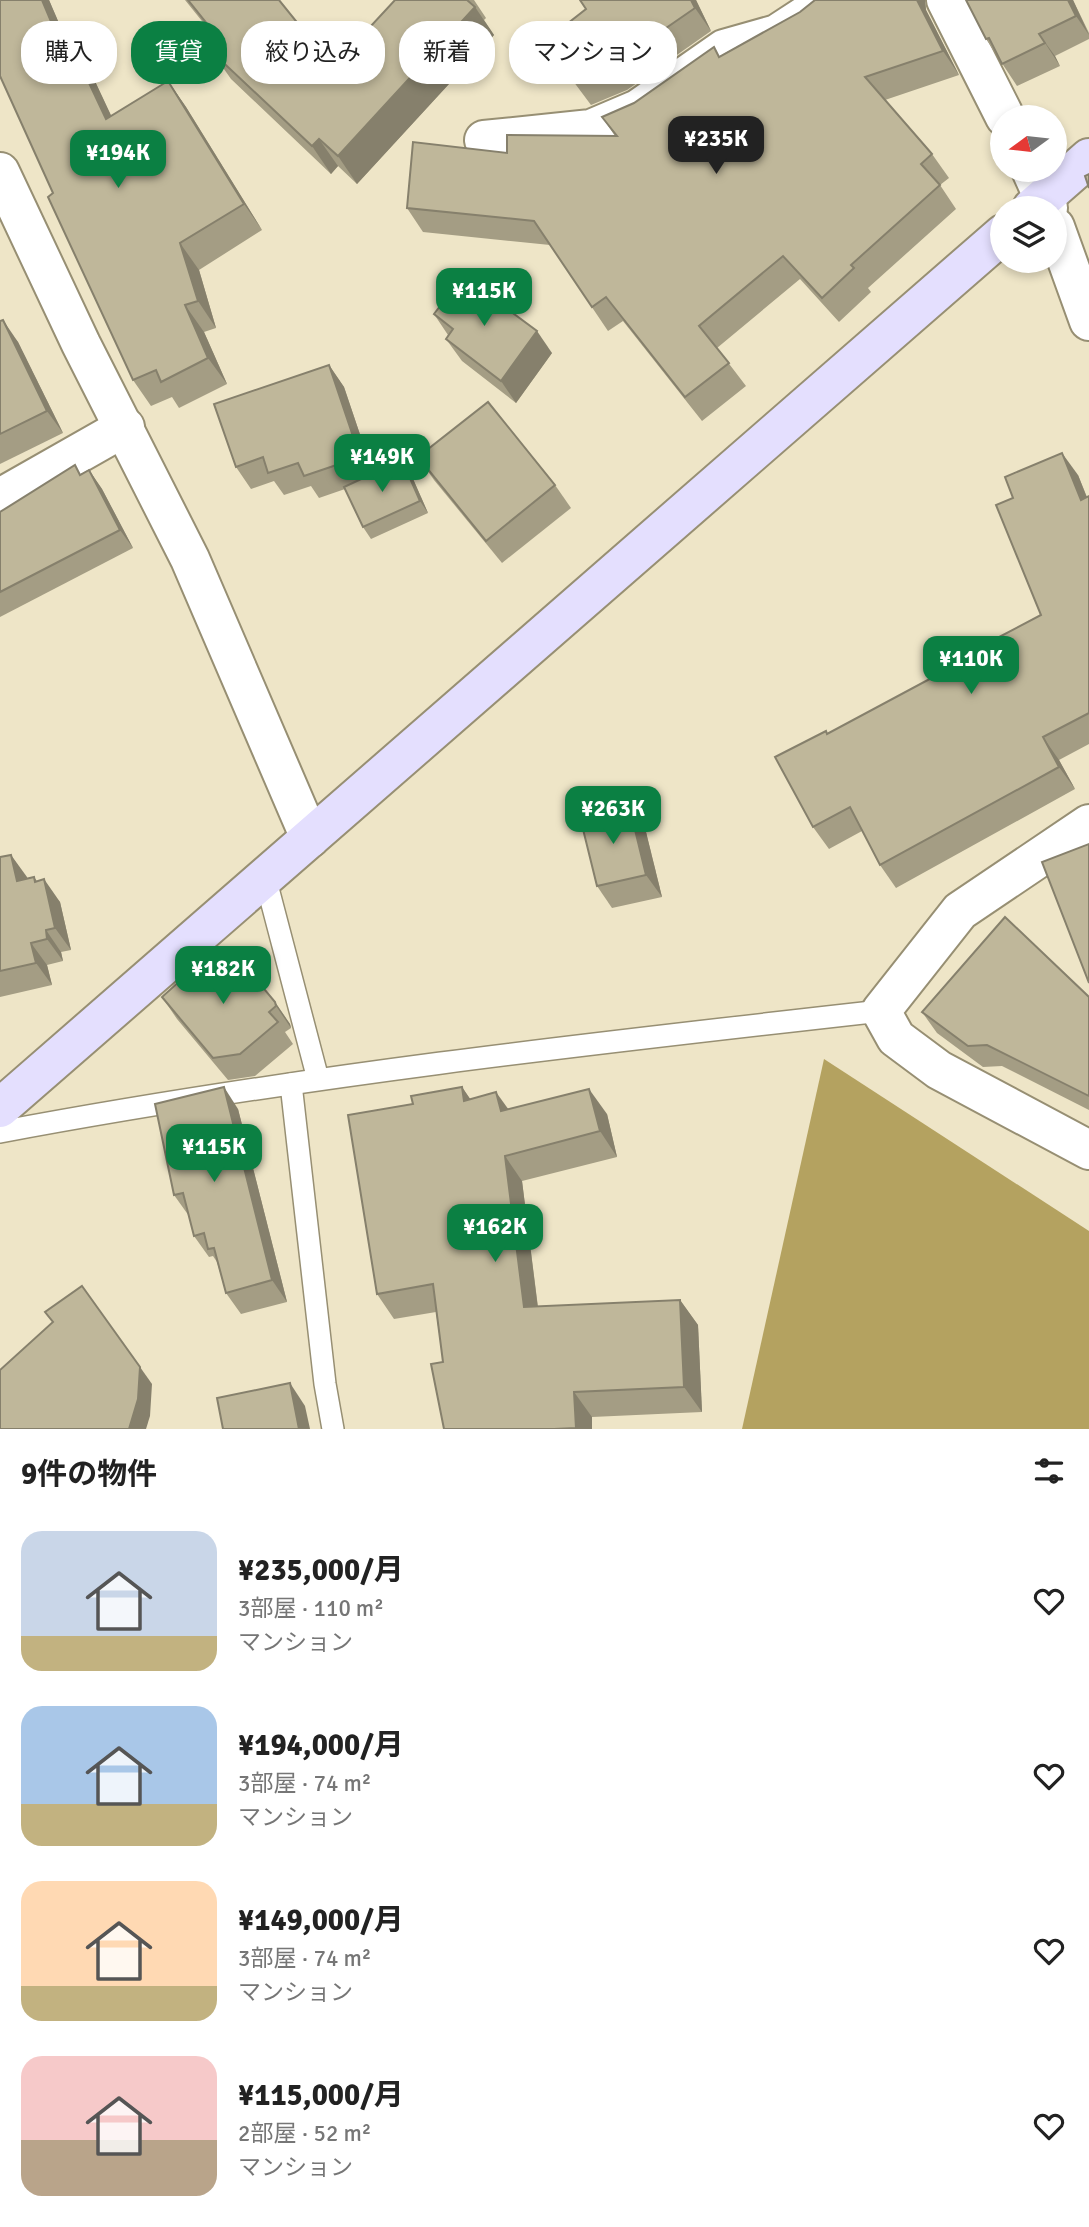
<!DOCTYPE html>
<html lang="ja">
<meta charset="utf-8">
<style>
:root{--surface:#fff;--page:#f6f6f6;--text:#222;--muted:#767676;--accent:#0b8043}
body{margin:0;font-family:Signika,"Noto Sans JP",sans-serif;background:var(--page);color:var(--text);height:100vh;display:flex;flex-direction:column;font-size:26px;white-space:nowrap}
*{box-sizing:border-box;margin:0}
p{font-size:23px;color:var(--muted)}
.icon{flex:none;width:38px;height:38px;fill:none;stroke:currentColor;stroke-width:2;stroke-linecap:round;stroke-linejoin:round}
.map{position:relative;height:1429px;overflow:hidden}
.sheet{display:flex;flex-direction:column;background:var(--surface);flex:1}
.sheet>*{flex:none}
.hud{position:absolute;left:21px;top:21px;width:700px;height:63px;display:flex;gap:14px}
.needle{width:46px;rotate:255deg}
.controls{position:absolute;left:990px;top:105px;display:grid;gap:14px}
.controls a{display:grid;place-items:center;width:77px;height:77px;border-radius:50%;background:var(--surface);box-shadow:0 4px 10px #0003;font-size:35px}
.price{position:absolute;translate:-50% -60px;padding:0 16px;border-radius:14px;background:var(--accent);color:#fff;font-size:23px;line-height:46px;filter:drop-shadow(0 2px 4px #0008)}
.price::after{content:'';position:absolute;left:50%;top:42px;width:21px;height:16px;margin-left:-10px;background:inherit;clip-path:polygon(0 0,100% 0,50% 100%)}
.price.active{background:#222;color:#fff}
ul{padding:0;list-style:none}
li{display:flex;align-items:center;gap:21px;height:175px;padding:0 21px}
li span{display:grid;place-items:center;flex:none;width:196px;height:140px;border-radius:21px;color:#555}
li>.icon{margin-inline-start:auto}
span .icon{width:84px;height:84px;fill:#fffc;stroke-width:1}
li b{font-size:30px}
h2{display:flex;justify-content:space-between;align-items:center;height:84px;padding:0 21px;font-size:30px}
.chip{padding:0 24px;border-radius:28px;background:var(--surface);box-shadow:0 4px 10px #0003;font-size:24px;line-height:63px}
.chip.active{background:var(--accent);color:#fff}
.map>svg:first-child{display:block}
.forest{fill:#b4a260}
.lines{fill:none;stroke-linecap:round;stroke-linejoin:round}
.lane-casing{stroke:#978f73;stroke-width:24}
.street-casing{stroke:#978f73;stroke-width:42}
.secondary-casing{stroke:#978f73;stroke-width:42}
.lane{stroke:#fff;stroke-width:21}
.street{stroke:#fff;stroke-width:38}
.secondary{stroke:#e4dffe;stroke-width:38}
.wall{fill:#a49d84}
.shaded-wall{fill:#86806c}
.building{fill:#bfb79a;stroke:#86806c;stroke-width:2}
</style>
<div class="map">
<svg width="1089" height="1429" viewBox="0 0 1089 1429">
<rect width="100%" height="100%" fill="#eee5c7"/>
<path class="forest" d="M824 1059 1089 1231V1429H742Z"/>
<g class="lines">
<defs>
<g id="lane">
<path d="M265 877 318 1079"/>
<path d="M291 1084 325 1384 333 1429"/>
<path d="M0 1132C292 1077 586 1044 881 1011"/>
</g>
<g id="street">
<path d="M946 0 1005 117"/>
<path d="M484 140 591 129 638 109 724 49 777 34 829 0"/>
<path d="M1031 170 1048 208"/>
<path d="M0 172 81 344 190 559 310 838"/>
<path d="M1055 227 1089 321"/>
<path d="M0 498 125 427"/>
<path d="M1089 824 960 911 881 1011 896 1038 939 1070 1089 1150"/>
</g>
<g id="secondary">
<path d="M1032 208 1089 158"/>
<path d="M0 1108 1003 234"/>
</g>
</defs>
<use href="#lane" class="lane-casing"/>
<use href="#street" class="street-casing"/>
<use href="#secondary" class="secondary-casing"/>
<use href="#lane" class="lane"/>
<use href="#street" class="street"/>
<use href="#secondary" class="secondary"/>
</g>
<g class="wall">
<path d="M0 0H49L71 52 74 51 93 77 111 116 168 81 186 107 262 230 199 270 216 328 204 332 227 384 179 408 172 397 151 406 133 380 53 193Z"/>
<path d="M185 0H279L333 67 395 0H474L486 18 484 20 494 35 357 184 338 166 331 174 231 79 212 52 222 46Z"/>
<path d="M580 0H696L711 31 627 90 591 105 544 42 586 9Z"/>
<path d="M815 0H925L926 10 959 75 885 100 932 154 949 178 940 185 956 209 868 288 871 292 839 322 800 279 717 348 746 386 702 421 623 321 608 331 550 245 423 232 407 208 507 153 615 136 602 117 634 103 800 12Z"/>
<path d="M966 0H1073L1089 33V39L1055 56 1060 66 1017 86 986 39Z"/>
<path d="M434 314 552 353 516 403 462 361 446 339 448 335Z"/>
<path d="M0 321 18 342 63 433 0 464Z"/>
<path d="M329 365 344 387 373 473 410 472 428 513 371 539 363 527 345 489 319 498 311 486 284 495 274 481 251 489 236 467Z"/>
<path d="M418 457 555 485 571 508 502 563 434 480Z"/>
<path d="M89 470 102 489 133 548 0 617V512Z"/>
<path d="M1078 475 1087 497 1089 496V744L1059 760 1075 789 896 888 880 865 862 831 829 849 813 827 828 734 982 651 1041 615Z"/>
<path d="M629 805 645 828 662 897 612 908 597 886Z"/>
<path d="M11 855 27 879 34 877 37 882 60 902 71 950 61 952 63 961 47 965 52 985 0 997V857Z"/>
<path d="M226 966H234L275 1002 290 1024 291 1028 285 1032 293 1044 255 1076 228 1080 177 1019 162 997Z"/>
<path d="M1089 997V1110L1002 1066 983 1067 937 1033 922 1012Z"/>
<path d="M462 1087 470 1099 508 1109 607 1114 617 1157 522 1181 538 1307 680 1300 698 1325 702 1412 592 1417V1429H444L443 1362 436 1312 394 1319 377 1294 413 1104Z"/>
<path d="M238 1109 287 1302 241 1314 226 1293 217 1262 213 1256 209 1257 194 1236 189 1216 174 1195Z"/>
</g>
<g class="shaded-wall">
<path d="M42 0H49L84 81 65 55Z"/>
<path d="M691 0H696L711 31 695 8Z"/>
<path d="M917 0H925L926 10 959 75 943 51Z"/>
<path d="M1068 0H1073L1089 35 1076 16Z"/>
<path d="M475 7 494 35 357 184 338 156Z"/>
<path d="M1039 34 1055 56 1060 66 1045 43Z"/>
<path d="M74 51 93 77 125 145 106 119Z"/>
<path d="M168 81 186 107 262 230 244 204Z"/>
<path d="M319 139 338 166 331 174 312 146Z"/>
<path d="M180 243 199 270 216 328 198 301Z"/>
<path d="M185 305 204 332 227 384 208 358Z"/>
<path d="M3 320 18 342 63 433 47 411Z"/>
<path d="M537 331 552 353 516 403 501 381Z"/>
<path d="M329 365 344 387 375 479 360 457Z"/>
<path d="M1062 453 1078 475 1089 503 1081 500Z"/>
<path d="M402 460 410 472 428 513 420 501Z"/>
<path d="M89 470 102 489 133 548 120 530Z"/>
<path d="M1043 737 1059 760 1075 789 1059 767Z"/>
<path d="M629 805 645 828 662 897 646 875Z"/>
<path d="M11 855 27 877 33 903 17 881Z"/>
<path d="M34 877 49 899 44 879 60 902 71 950 55 928Z"/>
<path d="M46 930 61 952 63 961 47 939Z"/>
<path d="M31 943 47 965 52 985 36 963Z"/>
<path d="M275 1002 290 1024 291 1028 276 1006Z"/>
<path d="M224 1087 238 1109 287 1302 272 1280Z"/>
<path d="M462 1087 479 1112 464 1101Z"/>
<path d="M589 1089 607 1114 617 1157 600 1131Z"/>
<path d="M496 1092 514 1117 501 1111Z"/>
<path d="M505 1156 522 1181 541 1333 524 1307Z"/>
<path d="M680 1300 698 1325 702 1412 684 1387Z"/>
<path d="M140 1367 152 1384 150 1416 146 1429H129Z"/>
<path d="M290 1383 305 1406 310 1429H299Z"/>
<path d="M574 1392 592 1417V1429H577L576 1428Z"/>
</g>
<g class="building">
<path d="M0 0H42L65 55 74 51 106 119 168 81 244 204 180 243 198 301 185 305 208 358 161 382 156 370 133 380 48 197 53 193 0 76Z"/>
<path d="M188 0H279L333 67 395 0H467L475 7 338 156 319 139 312 146 212 52 224 45Z"/>
<path d="M580 0H691L695 8 611 66 574 82 544 42 586 9Z"/>
<path d="M815 0H917L943 51 865 77 932 154 921 164 940 185 851 265 854 268 822 298 783 256 699 326 729 363 685 397 606 297 592 307 534 221 407 208 413 142 507 153V135L617 136 602 117 634 103 714 47 719 57 800 12Z"/>
<path d="M966 0H1068L1076 16 1039 34 1045 43 1002 64 989 38 986 39Z"/>
<path d="M1089 174V188L1085 176Z"/>
<path d="M463 276 537 331 501 381 446 339 453 329 434 314Z"/>
<path d="M3 320 47 411 0 434V321Z"/>
<path d="M329 365 360 457 304 476 298 463 268 473 263 457 236 467 214 404Z"/>
<path d="M488 402 555 485 486 541 418 457Z"/>
<path d="M1062 453 1081 500 1089 496V713L1043 737 1059 767 880 865 850 807 813 827 775 757 826 731 827 734 982 651 980 647 1041 615 996 505 1013 498 1005 477Z"/>
<path d="M402 460 420 501 363 527 344 487Z"/>
<path d="M75 465 80 475 89 470 120 530 0 592V512Z"/>
<path d="M629 805 646 875 597 886 580 817Z"/>
<path d="M1089 844V983L1042 862Z"/>
<path d="M11 855 17 881 34 877 35 882 44 879 55 928 46 930 47 939 31 943 36 963 0 971V857Z"/>
<path d="M1005 917 1089 997V1096L987 1045 968 1046 922 1012Z"/>
<path d="M212 952 226 966 231 961 234 966 240 960 275 1002 276 1006 269 1012 278 1022 240 1054 213 1058 162 997Z"/>
<path d="M224 1087 272 1280 226 1293 214 1248 208 1249 204 1233 194 1236 183 1193 174 1195 155 1104Z"/>
<path d="M462 1087 464 1101 496 1092 501 1111 589 1089 600 1131 505 1156 524 1307 680 1300 684 1387 574 1392 576 1428 554 1429H444L431 1364 443 1362 433 1284 377 1294 348 1115 413 1104 411 1096Z"/>
<path d="M82 1286 140 1367 138 1399 129 1429H0V1370L53 1322 45 1312Z"/>
<path d="M290 1383 299 1429H223L217 1398Z"/>
</g>
</svg>
<div class="controls">
<a><svg class="needle" viewBox="-14 -14 28 28"><path d="M0-13l5 13h-10z" fill="#e53935"/><path d="M0 13l5-13h-10z" fill="#767676"/></svg></a>
<a><svg class="icon" aria-label="layers" viewBox="0 0 24 24"><path d="M12 4l9 5-9 5-9-5zM3 14l9 5 9-5"/></svg></a>
</div>
<b class="price active" style="left:716px;top:176px">¥235K</b>
<b class="price" style="left:118px;top:190px">¥194K</b>
<b class="price" style="left:484px;top:328px">¥115K</b>
<b class="price" style="left:382px;top:494px">¥149K</b>
<b class="price" style="left:971px;top:696px">¥110K</b>
<b class="price" style="left:613px;top:846px">¥263K</b>
<b class="price" style="left:223px;top:1006px">¥182K</b>
<b class="price" style="left:214px;top:1184px">¥115K</b>
<b class="price" style="left:495px;top:1264px">¥162K</b>
<div class="hud">
<a class="chip">購入</a>
<a class="chip active">賃貸</a>
<a class="chip">絞り込み</a>
<a class="chip">新着</a>
<a class="chip">マンション</a>
</div>
</div>
<section class="sheet">
<h2>9件の物件<svg class="icon" aria-label="filters" viewBox="0 0 24 24"><path d="M4 7h16M4 17h16"/><circle cx="9" cy="7" r="2"/><circle cx="15" cy="17" r="2"/></svg></h2>
<ul>
<li><span style="background:linear-gradient(#c9d6e8 75%,#c2b280 0)"><svg class="icon" aria-label="home" viewBox="0 0 24 24"><path d="M3 11l9-7 9 7M6 9v11h12V9"/></svg></span><div><b>¥235,000/月</b><p>3部屋 · 110 m²</p><p>マンション</p></div><svg class="icon" aria-label="heart" viewBox="0 0 24 24"><path d="M12 20l-8-8c-3-5 5-10 8-4 3-6 11-1 8 4z"/></svg></li>
<li><span style="background:linear-gradient(#a9c7e8 70%,#c2b280 0)"><svg class="icon" aria-label="home" viewBox="0 0 24 24"><path d="M3 11l9-7 9 7M6 9v11h12V9"/></svg></span><div><b>¥194,000/月</b><p>3部屋 · 74 m²</p><p>マンション</p></div><svg class="icon" aria-label="heart" viewBox="0 0 24 24"><path d="M12 20l-8-8c-3-5 5-10 8-4 3-6 11-1 8 4z"/></svg></li>
<li><span style="background:linear-gradient(#ffd9b3 75%,#c2b280 0)"><svg class="icon" aria-label="home" viewBox="0 0 24 24"><path d="M3 11l9-7 9 7M6 9v11h12V9"/></svg></span><div><b>¥149,000/月</b><p>3部屋 · 74 m²</p><p>マンション</p></div><svg class="icon" aria-label="heart" viewBox="0 0 24 24"><path d="M12 20l-8-8c-3-5 5-10 8-4 3-6 11-1 8 4z"/></svg></li>
<li><span style="background:linear-gradient(#f6c9c9 60%,#b9a48a 0)"><svg class="icon" aria-label="home" viewBox="0 0 24 24"><path d="M3 11l9-7 9 7M6 9v11h12V9"/></svg></span><div><b>¥115,000/月</b><p>2部屋 · 52 m²</p><p>マンション</p></div><svg class="icon" aria-label="heart" viewBox="0 0 24 24"><path d="M12 20l-8-8c-3-5 5-10 8-4 3-6 11-1 8 4z"/></svg></li>
</ul>
</section>
